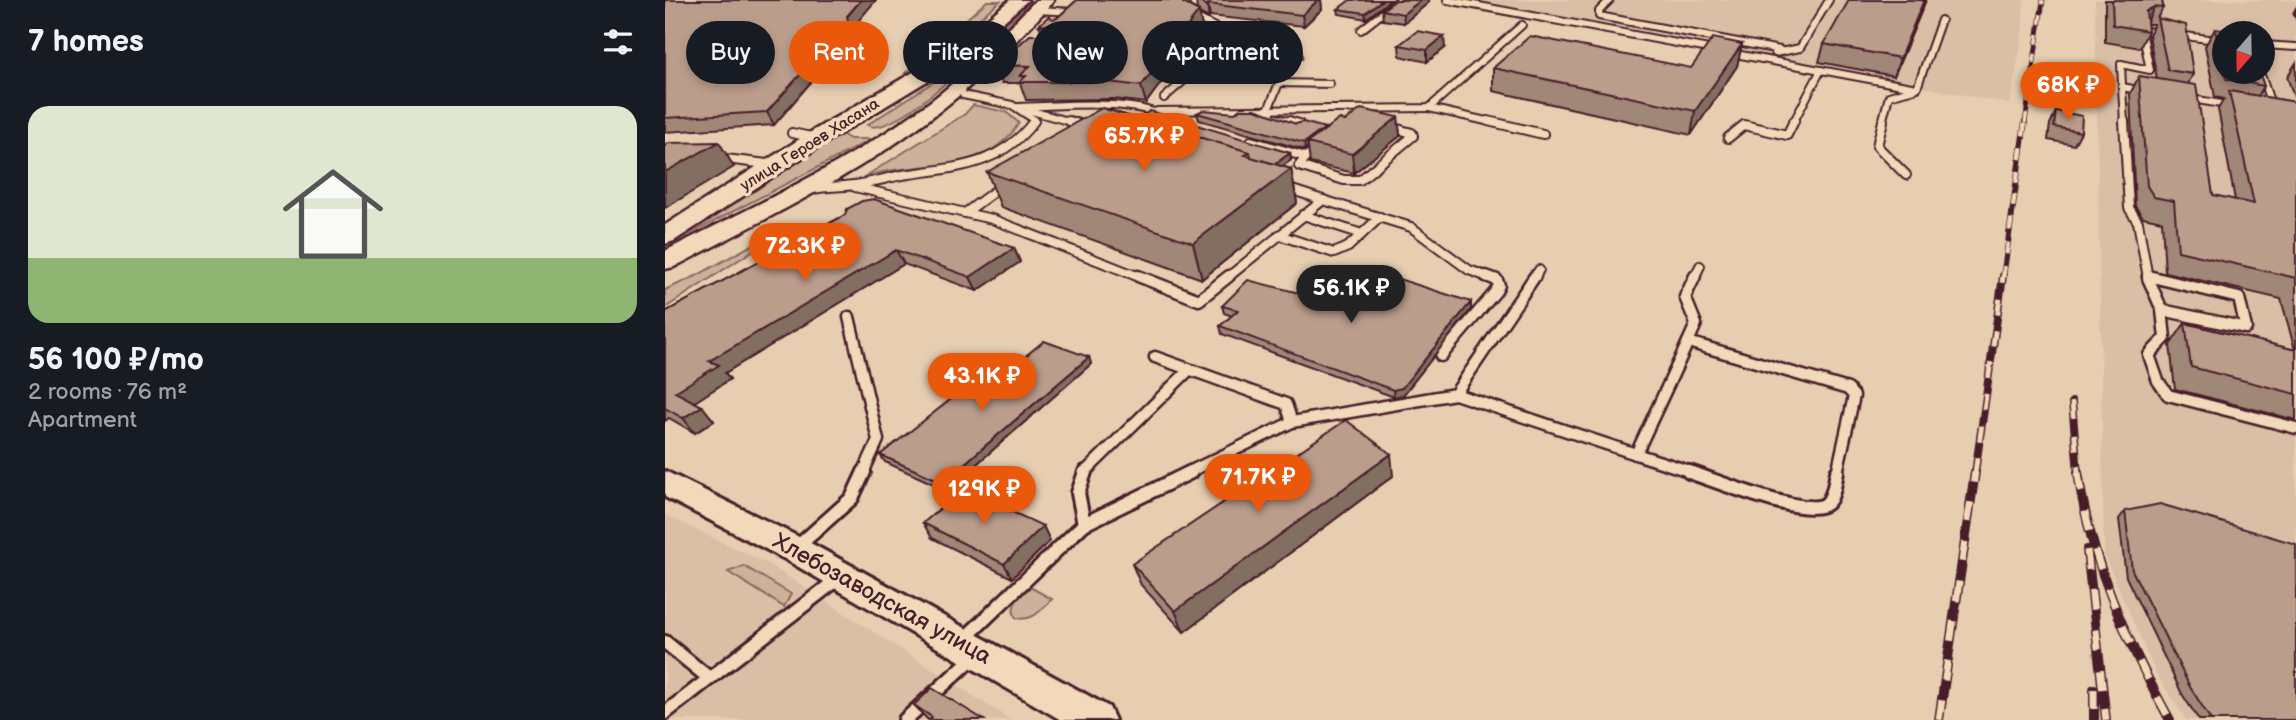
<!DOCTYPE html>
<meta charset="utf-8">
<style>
:root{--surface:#171b24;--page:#242831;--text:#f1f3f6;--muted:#9ea1a6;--line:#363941;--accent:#ea580c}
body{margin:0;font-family:"Balsamiq Sans",sans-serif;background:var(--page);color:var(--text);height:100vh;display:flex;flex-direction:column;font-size:26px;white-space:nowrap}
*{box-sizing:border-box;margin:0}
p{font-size:23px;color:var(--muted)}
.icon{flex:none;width:38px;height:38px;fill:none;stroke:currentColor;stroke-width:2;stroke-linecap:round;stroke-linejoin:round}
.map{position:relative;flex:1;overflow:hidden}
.side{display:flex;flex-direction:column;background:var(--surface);width:665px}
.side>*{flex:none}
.guide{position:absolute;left:21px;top:21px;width:665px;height:63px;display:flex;gap:14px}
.needle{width:46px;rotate:200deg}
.fabs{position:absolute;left:1547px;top:21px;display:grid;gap:14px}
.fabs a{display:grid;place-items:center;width:63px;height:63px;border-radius:50%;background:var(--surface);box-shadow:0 4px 10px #0003;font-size:35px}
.price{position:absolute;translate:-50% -60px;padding:0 16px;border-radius:24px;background:var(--accent);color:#fff;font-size:23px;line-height:46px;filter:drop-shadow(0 2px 4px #0008)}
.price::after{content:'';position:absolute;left:50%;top:42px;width:21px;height:16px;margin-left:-10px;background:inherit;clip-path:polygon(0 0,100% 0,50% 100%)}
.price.on{background:#222;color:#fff}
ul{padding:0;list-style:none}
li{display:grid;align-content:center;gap:14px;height:371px;padding:0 28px}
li+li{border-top:2px solid var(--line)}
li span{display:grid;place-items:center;height:217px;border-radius:21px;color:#555}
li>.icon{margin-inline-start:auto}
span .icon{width:126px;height:126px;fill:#fffc;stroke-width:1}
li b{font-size:30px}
h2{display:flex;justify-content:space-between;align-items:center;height:84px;padding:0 28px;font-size:30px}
.chip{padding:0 24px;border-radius:32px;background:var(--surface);box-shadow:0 4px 10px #0003;font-size:24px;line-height:63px}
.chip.on{background:var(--accent);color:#fff}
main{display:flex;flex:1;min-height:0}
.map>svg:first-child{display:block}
.built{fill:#dabfa6;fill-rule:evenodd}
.green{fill:#cdb19a;stroke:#8c6862;stroke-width:2}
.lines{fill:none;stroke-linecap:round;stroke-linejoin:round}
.lane-far3-casing{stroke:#4a1f2b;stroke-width:10}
.lane-far2-casing{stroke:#4a1f2b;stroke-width:12}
.lane-far1-casing{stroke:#4a1f2b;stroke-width:15}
.lane-casing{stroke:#4a1f2b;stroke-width:18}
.secondary-casing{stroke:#4a1f2b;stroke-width:6}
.primary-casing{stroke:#4a1f2b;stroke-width:5}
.lane-far3{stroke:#f1d9b9;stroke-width:6}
.lane-far2{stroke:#f1d9b9;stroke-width:8}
.lane-far1{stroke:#f1d9b9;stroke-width:10}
.lane{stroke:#f1d9b9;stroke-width:12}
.secondary{fill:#f1d9b9;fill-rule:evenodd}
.primary{fill:#f1d9b9;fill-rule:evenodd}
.rail-far3-casing{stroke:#4a1f2b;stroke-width:5}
.rail-far2-casing{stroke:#4a1f2b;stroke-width:6}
.rail-far1-casing{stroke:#4a1f2b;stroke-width:8}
.rail-casing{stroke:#4a1f2b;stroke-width:10}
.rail-far3{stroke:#f1d9b9;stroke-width:3.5;stroke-dasharray:10;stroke-linecap:butt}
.rail-far2{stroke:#f1d9b9;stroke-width:4.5;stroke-dasharray:12;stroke-linecap:butt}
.rail-far1{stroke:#f1d9b9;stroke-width:5;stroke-dasharray:16;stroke-linecap:butt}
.rail{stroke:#f1d9b9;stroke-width:7;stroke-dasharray:20;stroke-linecap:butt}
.wall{fill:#a18778;stroke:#4a1f2b;stroke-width:2}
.shaded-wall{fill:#836e62;stroke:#4a1f2b;stroke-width:2}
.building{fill:#bb9d8c;stroke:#4a1f2b;stroke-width:2}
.labels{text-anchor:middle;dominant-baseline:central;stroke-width:7;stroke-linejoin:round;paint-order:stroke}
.far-street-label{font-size:16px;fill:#4a1f2b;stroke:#f1d9b9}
.near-street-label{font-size:23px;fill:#4a1f2b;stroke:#f1d9b9}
</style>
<main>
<section class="side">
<h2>7 homes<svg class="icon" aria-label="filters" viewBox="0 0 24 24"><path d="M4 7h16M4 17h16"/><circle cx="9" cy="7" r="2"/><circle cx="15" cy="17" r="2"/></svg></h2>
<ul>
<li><span style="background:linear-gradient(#dfe7d0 70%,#8fb573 0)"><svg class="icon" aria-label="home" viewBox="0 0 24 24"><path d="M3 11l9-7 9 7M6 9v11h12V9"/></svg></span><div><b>56 100 ₽/mo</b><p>2 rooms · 76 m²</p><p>Apartment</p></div></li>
</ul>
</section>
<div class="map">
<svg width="1631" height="720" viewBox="0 0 1631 720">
<rect width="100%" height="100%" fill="#e7ceb1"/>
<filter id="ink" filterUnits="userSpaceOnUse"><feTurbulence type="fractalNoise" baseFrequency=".0143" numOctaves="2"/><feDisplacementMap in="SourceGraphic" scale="14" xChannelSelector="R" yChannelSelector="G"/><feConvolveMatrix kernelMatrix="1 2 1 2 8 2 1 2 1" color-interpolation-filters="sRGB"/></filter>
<g filter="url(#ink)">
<g class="built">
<path d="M803 0H1359L1357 38 1345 104Z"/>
<path d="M1430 0H1631V720H1521L1491 674 1439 555ZM1559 33H1598V72H1559Z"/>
<path d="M0 515 103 564 346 720H0Z"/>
</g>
<g class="green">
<path d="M367 0C345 23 231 142 202 125L290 68Z"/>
<path d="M322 1H335L296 34 239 74Z"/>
<path d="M308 105 341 112 354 123C321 177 250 159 199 177L300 114Z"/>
<path d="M175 133 185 139H207L0 247Z"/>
<path d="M123 225 124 227 0 308V290L31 276Z"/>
<path d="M79 566 126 594 119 607 63 572Z"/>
<path d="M365 587 387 599C376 610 368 622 351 618 343 604 355 597 365 587Z"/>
</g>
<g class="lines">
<defs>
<g id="lane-far3">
<path d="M782 0 1252 88 1276 20"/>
<path d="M945 0 934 11V16L1115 50"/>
<path d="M370 10 412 12"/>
<path d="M696 30 734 0"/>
<path d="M1512 35 1559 41"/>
<path d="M1598 45 1631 47"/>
<path d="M1110 53 1135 48 1164 0"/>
<path d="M1595 72 1608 110"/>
<path d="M614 83 665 84"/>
<path d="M296 87 298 95 347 105 370 120 368 123"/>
<path d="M1457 87 1459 123"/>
<path d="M1479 91 1457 87 1456 64 1485 70 1477 31 1497 32"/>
<path d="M499 98 567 39V36L526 15 530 0"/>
<path d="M1521 98 1568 106"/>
<path d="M353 107C402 106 462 97 507 119"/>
<path d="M764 108 830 123"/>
<path d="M363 110 410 123"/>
<path d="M492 111 764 108 857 25"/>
<path d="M631 123 607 117 603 110 614 83 615 73 634 56"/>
<path d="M1128 123 1156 70"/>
<path d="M1217 123 1224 96 1249 89"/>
</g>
<g id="lane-far2">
<path d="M404 121 417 125 411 129"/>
<path d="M624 121 634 124"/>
<path d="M823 121 878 134"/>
<path d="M1218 121 1212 146 1241 175"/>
<path d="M1459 121 1464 208 1473 222 1483 278"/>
<path d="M127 133 151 138"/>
<path d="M1063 138 1079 125 1122 135 1129 121"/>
<path d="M586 141 641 157 653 147"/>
<path d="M641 157 634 166 679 180H695L748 136 747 133 722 126"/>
<path d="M52 158 110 165"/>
<path d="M190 187 300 213 338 185"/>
<path d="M148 189C164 186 180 187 196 184 213 181 228 176 244 174 295 167 336 165 369 121"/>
<path d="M658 200 746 227 804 270 826 278"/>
<path d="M300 213 327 219 477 278"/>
<path d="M638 215 697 234"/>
<path d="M614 235 669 253 683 247 715 217"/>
<path d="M562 278 658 200 618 187"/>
<path d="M869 278 874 270"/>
<path d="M1029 278 1035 266"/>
</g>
<g id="lane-far1">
<path d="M473 276 534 300 564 276"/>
<path d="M1483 276 1574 298 1581 328 1497 310 1500 338 1484 355 1493 381 1503 395 1631 428"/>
<path d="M1483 278 1497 310"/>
<path d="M184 317 213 440 198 473"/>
<path d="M1023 342 1031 324 1020 297 1030 276"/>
<path d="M776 356 831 291 834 285 832 280 821 276"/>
<path d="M490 357 621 404 627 422"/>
<path d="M790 394 971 454"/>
<path d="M971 454 1030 473"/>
<path d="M971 454 1023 342 1183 389 1189 396 1172 473"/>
<path d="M419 473 524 370"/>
<path d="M522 473 627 422 790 394 870 276"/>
</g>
<g id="lane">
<path d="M1024 472C1048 479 1144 520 1162 503 1169 496 1170 481 1172 472"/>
<path d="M419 524 413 493 420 472"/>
<path d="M131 548 187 498 199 472"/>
<path d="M298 640 419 524 526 472"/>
<path d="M0 642 44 678"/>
<path d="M0 713 174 578"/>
<path d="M240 720 310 656"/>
</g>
<path id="secondary" d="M0 471 140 540 444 707 450 720H396L118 558 0 497Z"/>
<g id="primary">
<path d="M345 0H363L290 64 160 143 9 241 0 244V225L144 133 276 56Z"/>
<path d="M371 0H389C379 14 365 26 353 39 255 146 136 200 9 267L0 269V251C94 203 193 159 276 93 311 65 340 31 371 0Z"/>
</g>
</defs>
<use href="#lane-far3" class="lane-far3-casing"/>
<use href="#lane-far2" class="lane-far2-casing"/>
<use href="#lane-far1" class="lane-far1-casing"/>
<use href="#lane" class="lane-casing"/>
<use href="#secondary" class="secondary-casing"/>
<use href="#primary" class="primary-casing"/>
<use href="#lane-far3" class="lane-far3"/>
<use href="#lane-far2" class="lane-far2"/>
<use href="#lane-far1" class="lane-far1"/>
<use href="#lane" class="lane"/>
<use href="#secondary" class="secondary"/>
<use href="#primary" class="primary"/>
<defs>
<path id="rail-far3" d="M1360 123 1378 0"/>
<path id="rail-far2" d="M1338 278 1360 121"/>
<g id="rail-far1">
<path d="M1407 402 1413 473"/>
<path d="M1310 473 1338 276"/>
</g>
<g id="rail">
<path d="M1413 472C1425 561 1462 642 1505 720"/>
<path d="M1422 550 1441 720"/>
<path d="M1429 689V720"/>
<path d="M1274 720 1310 472"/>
</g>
</defs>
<use href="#rail-far3" class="rail-far3-casing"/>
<use href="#rail-far2" class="rail-far2-casing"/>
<use href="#rail-far1" class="rail-far1-casing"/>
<use href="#rail" class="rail-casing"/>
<use href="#rail-far3" class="rail-far3"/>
<use href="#rail-far2" class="rail-far2"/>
<use href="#rail-far1" class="rail-far1"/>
<use href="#rail" class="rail"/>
</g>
<g class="wall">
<path d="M0 0 188 27 191 46 176 58 163 62 109 125 0 132Z"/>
<path d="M412 0H520L521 4 532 10 531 0H656L657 9 639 26 545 16 544 18 534 13 537 27 481 103 449 99 361 100 355 83H337L331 65 378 35 374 25 392 18Z"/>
<path d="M725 0 701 19 674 14 673 9Z"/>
<path d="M1261 0 1229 76 1154 62 1159 44Z"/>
<path d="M1440 0H1497L1498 8 1492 18 1528 74 1523 84 1548 195 1570 200 1553 109 1559 99 1550 97 1540 46 1550 29 1599 86 1593 96 1631 102V420L1510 389 1505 345 1520 323 1630 350 1616 299 1500 272 1497 221 1478 217 1470 206 1465 94 1474 76 1492 79 1484 35 1489 24H1482L1483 31 1475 48 1440 42Z"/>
<path d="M763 3 739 23 718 20 717 10Z"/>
<path d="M1631 8V19L1628 13Z"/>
<path d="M1077 44 1072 66 1026 135 828 91V68H1026Z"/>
<path d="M734 45 780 48 762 62 735 56Z"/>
<path d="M1631 63V102L1622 77Z"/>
<path d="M1391 111 1416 132 1409 145 1383 140 1385 124Z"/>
<path d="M532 113 631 124 660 130 680 121 733 117 735 136 689 173 645 163 643 147 640 150 534 120Z"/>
<path d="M472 119 625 153 626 160 617 166 626 169 632 203 537 279 336 207 322 172Z"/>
<path d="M180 215 349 248 355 262 312 291 239 264 60 373 65 379 29 402 37 406 49 421 30 433 4 418 0 421V312Z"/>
<path d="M665 301 806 309 738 395 729 397 557 334 555 326 567 316 559 313 557 306Z"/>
<path d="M424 357 426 364 282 490 220 462 215 455 331 380Z"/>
<path d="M728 476 519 632 476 585 467 564Z"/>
<path d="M1460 511 1631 720H1534L1517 694 1461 577 1454 519Z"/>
<path d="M258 523 378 526 385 541 347 578 267 538Z"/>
<path d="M249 705 319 720H263Z"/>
</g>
<g class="shaded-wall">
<path d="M196 0H211L188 27 191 46 176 58 163 62 109 125 102 112Z"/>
<path d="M653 0H656L657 9 639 26 637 15Z"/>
<path d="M717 0H725L701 19 700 13Z"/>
<path d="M756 0H763V3L739 23 738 14Z"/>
<path d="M1259 0H1261L1229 76 1235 58Z"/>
<path d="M543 4 545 16 544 18 542 6Z"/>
<path d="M1489 7 1481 24V11Z"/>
<path d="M534 11 537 27 481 103 476 86Z"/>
<path d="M779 36 780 48 762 62V50Z"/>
<path d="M1077 44 1072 66 1026 135 1030 111Z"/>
<path d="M733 117 735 136 689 173 687 154Z"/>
<path d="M660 128 661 134 642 143 643 147 640 150 639 143Z"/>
<path d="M54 142 69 167 0 208V172Z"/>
<path d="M625 153 626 160 604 176 603 170Z"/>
<path d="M626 169 632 203 537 279 528 243Z"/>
<path d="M349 248 355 262 312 291 305 277Z"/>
<path d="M231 250 239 264 60 373 65 379 22 407 10 392 44 361Z"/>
<path d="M806 302V309L738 395 729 397 728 390Z"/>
<path d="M424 357 426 364 282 490 278 482Z"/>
<path d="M37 406 49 421 30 433 18 418Z"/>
<path d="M726 454 728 476 519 632 510 611Z"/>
<path d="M378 526 385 541 347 578 339 564Z"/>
</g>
<g class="building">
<path d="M0 0H196L182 16 186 34 170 46 157 50 102 112 0 118Z"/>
<path d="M412 0H518V3L534 11 476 86 444 82H355L361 76H355L365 66 331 65 365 35H392L393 31 390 26 374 25 384 16 388 19 392 18Z"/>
<path d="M531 0H653L637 15 543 4 542 6Z"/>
<path d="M685 0H717L700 13 673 9Z"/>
<path d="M731 0H756L738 14 717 10Z"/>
<path d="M1184 0H1259L1235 58 1159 44Z"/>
<path d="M1447 0H1497L1498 8 1489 7 1481 11 1483 31 1448 25Z"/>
<path d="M1492 18 1521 25 1528 74 1503 70Z"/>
<path d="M1550 29 1577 33H1559V72H1594L1599 86 1561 79Z"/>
<path d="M752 31 779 36 762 50 734 45Z"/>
<path d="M865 36 1026 68 1048 38 1077 44 1030 111 828 68Z"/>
<path d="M1474 76 1531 85 1548 195 1589 204 1564 91 1631 102V278L1513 251 1509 201 1489 197 1482 186Z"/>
<path d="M437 108 585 152 580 155 626 169 528 243 322 172Z"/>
<path d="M575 109H590L631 124 638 122 660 128 639 143 532 113 538 110 570 113Z"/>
<path d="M696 109 733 117 687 154 642 143 675 119 680 121Z"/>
<path d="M485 111 625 153 610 164 586 157 585 152 472 119Z"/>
<path d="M1391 111 1417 116 1416 132 1389 127Z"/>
<path d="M54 142 0 172V145L4 143Z"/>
<path d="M209 199 349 248 305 277 231 250 44 361 54 365 10 392 37 406 18 418 0 408V312L180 215 182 209 197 201Z"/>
<path d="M699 268 806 302 737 388 728 390 555 326 573 310 557 306 583 280 665 301Z"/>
<path d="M1520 323 1631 350V394L1526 367Z"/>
<path d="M379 341 424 357 278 482 215 455 317 375 331 380Z"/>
<path d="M681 420 726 454 510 611 467 564Z"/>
<path d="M298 489 378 526 339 564 258 523Z"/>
<path d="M1495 504 1631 544V720H1546L1525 687 1467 570 1460 511Z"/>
<path d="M267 688 319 720H265L267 717 249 705Z"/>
</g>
</g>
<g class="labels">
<g class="far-street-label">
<text transform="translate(145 145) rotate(-32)">улица Героев Хасана</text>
</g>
<g class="near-street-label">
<text transform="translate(217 599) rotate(29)">Хлебозаводская улица</text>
</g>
</g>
</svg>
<div class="fabs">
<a><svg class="needle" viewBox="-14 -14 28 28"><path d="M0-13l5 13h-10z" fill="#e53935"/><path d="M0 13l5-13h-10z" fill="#9ea1a6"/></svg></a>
</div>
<b class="price" style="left:1403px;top:122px">68K ₽</b>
<b class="price" style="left:479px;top:173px">65.7K ₽</b>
<b class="price" style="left:140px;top:283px">72.3K ₽</b>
<b class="price on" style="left:686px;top:325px">56.1K ₽</b>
<b class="price" style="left:317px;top:413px">43.1K ₽</b>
<b class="price" style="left:593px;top:514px">71.7K ₽</b>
<b class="price" style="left:319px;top:526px">129K ₽</b>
<div class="guide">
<a class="chip">Buy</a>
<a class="chip on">Rent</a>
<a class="chip">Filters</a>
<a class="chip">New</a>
<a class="chip">Apartment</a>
</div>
</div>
</main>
